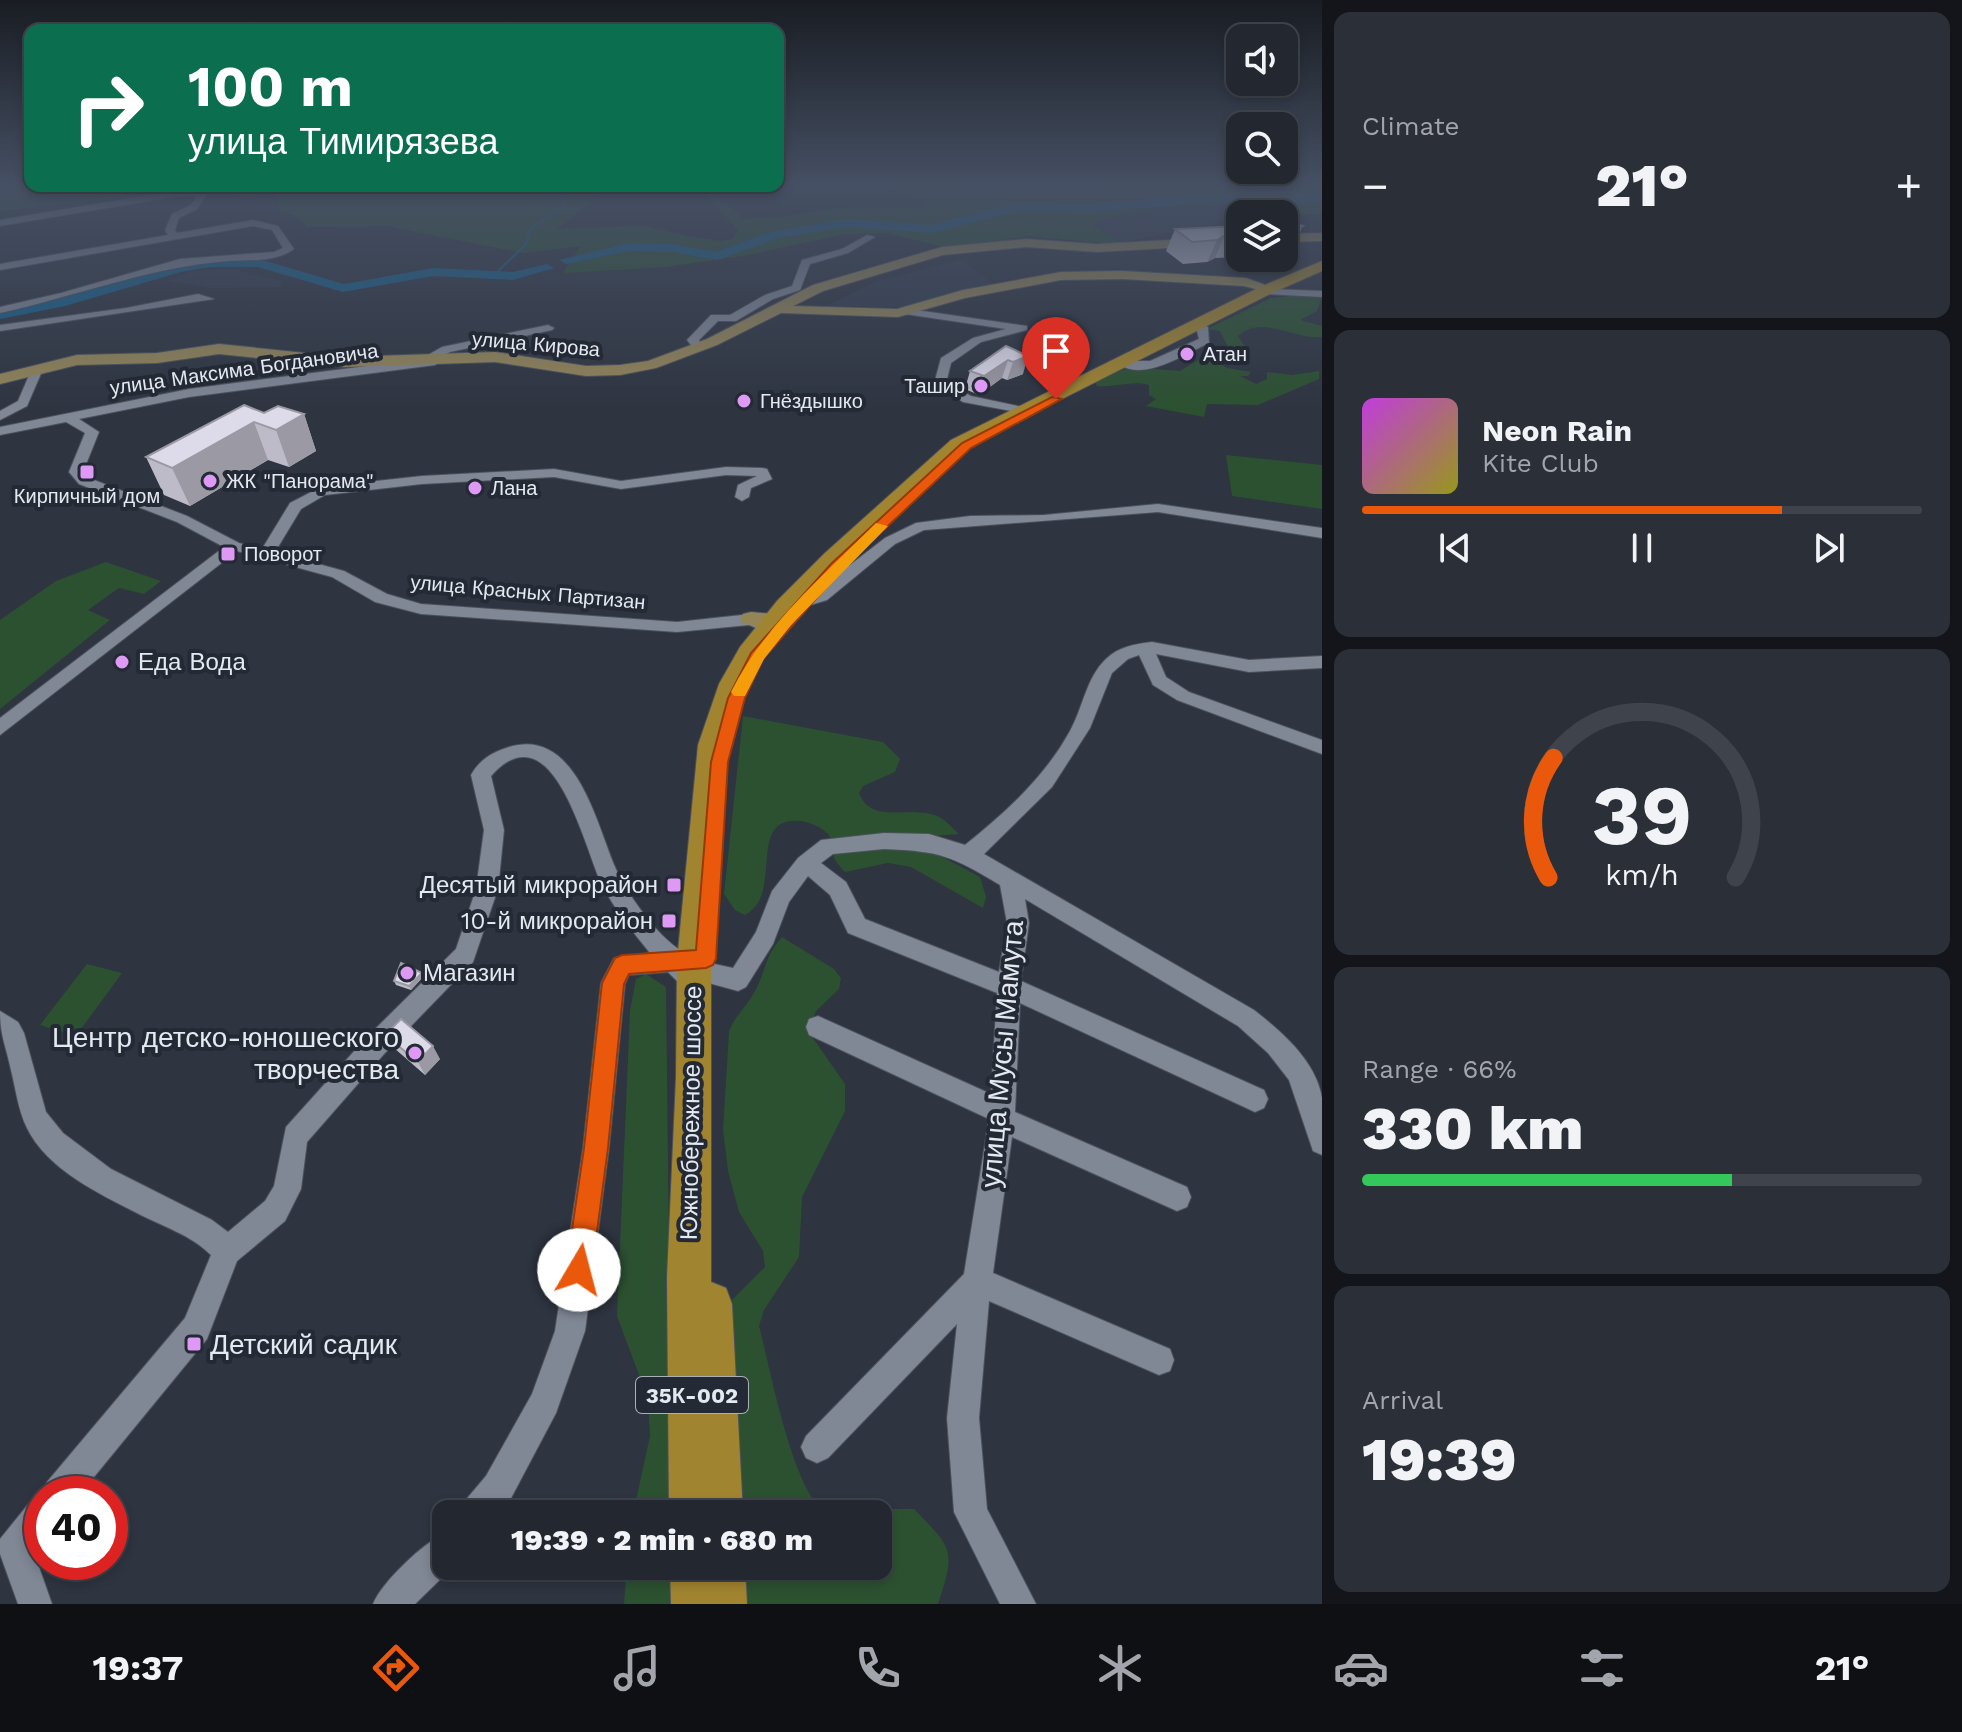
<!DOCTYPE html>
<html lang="en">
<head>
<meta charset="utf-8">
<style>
	:root { --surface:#222730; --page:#2a2f38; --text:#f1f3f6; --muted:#a2a5ab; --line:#3f444c; --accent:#ea580c }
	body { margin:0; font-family:"Work Sans",sans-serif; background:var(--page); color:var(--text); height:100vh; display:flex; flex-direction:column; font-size:30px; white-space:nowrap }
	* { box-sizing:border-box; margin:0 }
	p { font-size:26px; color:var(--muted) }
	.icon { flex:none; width:44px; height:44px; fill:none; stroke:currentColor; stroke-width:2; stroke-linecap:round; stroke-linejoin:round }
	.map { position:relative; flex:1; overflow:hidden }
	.details { display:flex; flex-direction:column; gap:12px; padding:12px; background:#13151a; width:640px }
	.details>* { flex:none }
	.banner { position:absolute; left:24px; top:24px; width:760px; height:168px; border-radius:16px; box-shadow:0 4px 12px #0003,0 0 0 2px var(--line); background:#0b6e4f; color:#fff; overflow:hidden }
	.tools { position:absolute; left:1226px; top:24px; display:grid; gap:16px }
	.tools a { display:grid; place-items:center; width:72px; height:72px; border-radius:16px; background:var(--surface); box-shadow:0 4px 12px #0003,0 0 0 2px var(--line); font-size:40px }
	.speed { position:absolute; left:24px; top:1476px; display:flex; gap:16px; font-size:40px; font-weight:700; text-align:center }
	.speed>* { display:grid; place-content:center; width:104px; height:104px; border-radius:50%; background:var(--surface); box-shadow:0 4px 12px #0003,0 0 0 2px var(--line); line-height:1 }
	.speed .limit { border:12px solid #d22; background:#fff; color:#111 }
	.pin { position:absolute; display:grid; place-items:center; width:68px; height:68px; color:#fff; margin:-82px -34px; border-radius:50% 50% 50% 0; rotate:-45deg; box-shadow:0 0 8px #0007 }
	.pin .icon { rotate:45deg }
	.me { position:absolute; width:88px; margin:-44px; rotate:8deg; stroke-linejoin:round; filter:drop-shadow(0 0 6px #0008) }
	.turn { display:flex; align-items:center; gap:28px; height:168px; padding:0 32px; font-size:36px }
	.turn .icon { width:104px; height:104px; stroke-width:2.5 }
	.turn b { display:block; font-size:56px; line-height:68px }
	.big { font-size:60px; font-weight:800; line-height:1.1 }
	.details .card { flex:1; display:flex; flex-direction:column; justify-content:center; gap:12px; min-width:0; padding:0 28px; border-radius:16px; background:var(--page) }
	.details .dial { align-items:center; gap:0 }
	.dial svg { height:208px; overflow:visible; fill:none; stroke:var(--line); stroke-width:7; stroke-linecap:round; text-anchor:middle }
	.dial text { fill:var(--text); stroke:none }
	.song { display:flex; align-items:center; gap:24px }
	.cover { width:96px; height:96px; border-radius:12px; background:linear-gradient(135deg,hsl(290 70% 55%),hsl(60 70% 35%)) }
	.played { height:8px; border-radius:4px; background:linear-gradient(90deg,var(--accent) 75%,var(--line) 75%) }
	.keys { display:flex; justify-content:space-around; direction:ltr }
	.heat { display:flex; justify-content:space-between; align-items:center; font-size:44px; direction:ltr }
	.charge { height:12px; border-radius:6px; background:linear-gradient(90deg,#34c759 66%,var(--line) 0) }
	.trip { position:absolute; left:432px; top:1500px; width:460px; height:80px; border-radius:16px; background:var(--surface); box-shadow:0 4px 12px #0003,0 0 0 2px var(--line); font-weight:800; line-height:80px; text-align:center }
	.tab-bar { display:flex; height:128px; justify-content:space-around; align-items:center; background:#0e1013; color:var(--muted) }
	.tab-bar .icon { width:56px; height:56px }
	.tab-bar .active { color:var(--accent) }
	.tab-bar b { font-size:36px; color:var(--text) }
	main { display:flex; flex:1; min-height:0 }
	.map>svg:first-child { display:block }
</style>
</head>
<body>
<main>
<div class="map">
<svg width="1322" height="1604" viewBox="0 0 1322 1604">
	<rect width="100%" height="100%" fill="#2e3440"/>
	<!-- built -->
	<g fill="#333b4d">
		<polygon points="1235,203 1255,214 1240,214 1240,217 1126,242 1064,224 1158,204"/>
		<polygon points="962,259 995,286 909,307 827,306 875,282"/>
		<polygon points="233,269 282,281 281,287 211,288 167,281 193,271"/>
	</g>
	<!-- green -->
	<g fill="#2c5131">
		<polygon points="13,186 226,186 115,202 114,198 0,211 0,196 15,193"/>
		<path d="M234,186h368l-13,17 -32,26 87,-3 43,10 34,5 13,-3 4,-8 -39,-44h6l38,33 43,-2 51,-9 89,-1 -6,-9 -33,-12h65l31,6 125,-6h214v28h-64l1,-3c-33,-15 -137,-4 -168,13l29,18 -5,2 -87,-8 -79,12 -62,-15 -43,1 -96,21 -82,12 -103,6 18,-27 -58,7 -135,-27 -81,1 -8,-10 -20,-6v-10l-6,-11 -28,-1 12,6 -3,3 -20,-2 5,-7z"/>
		<path d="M1291,296l31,1 -5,14 -17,9 22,6v11c-27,3 -59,-23 -84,-1l8,12 -5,4 -12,-3 -9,-18 -13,-2 64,-31z"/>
		<path d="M1205,356l7,1 15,11 24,4 -3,4h-8l16,8 11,-5v-7l25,3 27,-4v8l-61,26 -51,-1 -3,13 -58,-11 10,-7 -7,-4v-10c-17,-5 -34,3 -52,1l-2,-4 34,-15 51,4z"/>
		<polygon points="1226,455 1322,465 1322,509 1232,496"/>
		<polygon points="106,562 161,581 144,594 119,588 88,610 110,620 0,709 0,620 56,581"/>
		<path d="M743,716l140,26 17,17 -5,13 -32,14 -4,7c12,33 54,11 80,24 7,3 14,12 20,17l-52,4 73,39 6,20 -3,11 -72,-41 -23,-4 -43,9c-4,-4 -9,-10 -11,-15 -4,-7 -1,-16 -6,-23 -6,-7 -19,-12 -28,-13 -55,-5 -15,74 -55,94l-10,-5 -11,-16z"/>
		<path d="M782,937l52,32 7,9 -2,11 -23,22 -8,20 37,53v27l-43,86 -3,60 -35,53 -5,16c11,41 34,168 68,188h-94l-1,-214 33,-33 -2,-16 -24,-39 -11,-41 -5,-41 6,-99c6,-15 17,-24 25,-38 12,-21 10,-36 28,-56z"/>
		<polygon points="87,964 122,973 76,1036 40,1025"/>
		<polygon points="646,974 666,987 672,1514 633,1514 650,1436 648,1399 617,1316 630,1011 636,979"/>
		<path d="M880,1509h34c39,40 42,41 24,95h-200l-3,-38h143v-52h-5z"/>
		<polygon points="627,1566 672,1566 672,1604 624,1604"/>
	</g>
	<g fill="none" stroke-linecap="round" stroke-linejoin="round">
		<!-- stream -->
		<polyline stroke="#145f8a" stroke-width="2" points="493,276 526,244 530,229 564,206 565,201 548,186"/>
		<!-- river -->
		<g fill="#145f8a" fill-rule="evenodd">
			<polygon points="1322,193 1322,201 1276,205 1212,202 1091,212 1017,211 931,233 846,227 779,238 717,260 673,252 629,251 566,264 559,260 629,243 673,244 716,252 771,232 846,219 931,225 1017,203 1091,204 1212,194 1276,197"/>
			<path d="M209,259h50l85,25 89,-16 80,4 34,-8 7,4 -41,12 -80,-4 -90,16 -85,-25h-49l-28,5 -116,34 -65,13v-10c71,-13 138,-38 209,-50z"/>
		</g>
		<defs>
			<g id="minor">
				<path d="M179,190l28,4 -10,15 -18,9 -4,12 2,3 76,-13 25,6 16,23c-18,13 -44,11 -66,12 -77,6 -152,35 -228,52v-6l61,-14 119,-34 94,-7 9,-4 -11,-18 -19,-4 -253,44v-6l168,-29 -3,-5 7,-16 19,-9 6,-9h-18l-179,30v-6z"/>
				<polygon points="867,235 875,237 848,253 810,264 800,290 773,299 736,321 718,321 699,340 702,349 694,349 687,340 711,315 730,315 765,295 792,286 802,260 842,249"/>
				<polygon points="1270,289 1322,291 1322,297 1266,294 1265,292"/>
				<polygon points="198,294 214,299 0,331 0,325 126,308"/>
				<polygon points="909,309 1027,326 1027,330 981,342 951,363 946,383 971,396 1027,408 1027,414 963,402 934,384 941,358 973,338 1006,329 905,314 904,312"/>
				<path d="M1202,324l6,3 1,16c-24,11 -64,38 -89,22l6,-4h24l49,-22 -3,-12z"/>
				<polygon points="548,325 554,328 552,330 450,352 438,358 441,361 435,365 189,397 79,419 99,432 83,472 89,478 187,516 239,543 262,549 290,503 321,487 422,476 554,469 621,481 726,467 762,468 767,469 772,479 751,488 749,497 742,501 735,497 738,485 757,476 726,475 621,489 554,477 422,484 325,495 301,509 275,552 344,571 387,594 421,604 677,622 751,614 772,623 772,631 766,632 749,625 677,632 421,614 375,602 332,577 237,551 0,735 0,718 224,547 177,522 79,484 69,472 85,433 66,422 0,435 0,427 189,389 421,359 442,347"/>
				<polygon points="33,366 43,369 27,406 0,420 0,411 18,401"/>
				<polygon points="1158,504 1322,528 1322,538 1158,512 924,530 895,544 827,600 804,607 796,602 815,592 885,538 916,523 970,516 1044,515"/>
				<path d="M1152,642l97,18 73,-4v12l-73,4 -93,-18 10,23 23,15 133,48v14l-145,-54 -24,-15 -14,-30 -11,4 -16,14 -22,55 -38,59 -68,67 270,156c28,22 62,51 68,88 0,18 0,39 0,57l-9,-4 -24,-71 -21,-27 -30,-27 -213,-127 4,24 -8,58 243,109 4,9 -4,9 -9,4 -235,-109 -5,109 172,75 4,10 -4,10 -10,4 -165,-74 -19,136 177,76 4,11 -4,11 -11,4 -170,-74 -10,117 8,91 49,95h-36l-46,-92 -7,-94 10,-94 -129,134 -11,5 -11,-5 -5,-11 5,-11 158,-162 25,-155 -180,-84 -3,-8 3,-8 9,-3 173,78 6,-101 -149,-60 -18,-38 -22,-19 -19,26 -16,42 -27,43 -8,4 -33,-9 -4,7 -8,4 -8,-4 -17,-17 -39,3 -4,9 -16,164 -24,183 -29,82 -46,87 -12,14h-39l5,-12 22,-26 46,-82 23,-63 28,-183 18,-165 13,-25 36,-5c-17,-21 -34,-42 -47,-66 -18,-35 -49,-182 -112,-111l13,54 -6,59 -25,73 -89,92 -77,88 -6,47 -16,32 -48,40 -30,78 -127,155h-37l4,-12 138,-164 26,-63c-20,-20 -49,-29 -74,-42 -38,-19 -90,-44 -110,-85 -9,-18 -11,-38 -16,-58 -5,-24 -11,-34 -11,-59l18,11 6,11 22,79 17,21 48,36 101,51 16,12 37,-31 9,-15 12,-59 80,-89 90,-89 20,-60 8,-59 -13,-55c9,-16 22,-23 38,-28 67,-20 87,76 106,120 11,26 47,77 73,87l7,15 10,-7 28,6 23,-36 16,-41 26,-33 23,-18 63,-7 45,1 36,11c40,-32 80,-68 105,-114 13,-23 16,-53 36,-72 12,-12 29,-15 46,-17zM884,849c56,2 68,7 116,36l7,38 -8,49 -134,-53 -19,-37 -25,-19 12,-9z"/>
				<polygon points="42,1497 42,1539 33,1550 52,1604 18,1604 0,1554 0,1539 30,1502"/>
				<path d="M446,1533v33h8l-39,38h-42c9,-22 51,-62 73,-71z"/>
			</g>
			<g id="major">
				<polygon points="1322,233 1322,241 1284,242 1284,234"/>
				<polygon points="1240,236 1240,244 1097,252 1026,247 943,255 823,291 793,306 897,309 963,290 1061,272 1122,271 1246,278 1271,287 1271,293 1244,286 1122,279 1061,280 965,298 898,317 781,313 717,345 656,368 620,375 586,376 495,362 344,367 219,354 157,363 77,365 0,384 0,374 77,355 157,353 219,344 344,357 495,352 586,366 620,365 648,361 707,339 813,285 942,247 1026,239 1097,244"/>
				<polygon points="751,612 774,614 785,621 774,628 743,624 740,619 743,614"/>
			</g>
			<g id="highway">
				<polygon points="1322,261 1322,271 1272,293 965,448 841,563 760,657 745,684 726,745 711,961 711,1282 726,1288 732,1304 743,1514 669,1514 667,1277 676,1077 677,961 698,745 719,684 740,647 777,601 825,553 951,440 1260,287"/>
				<polygon points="670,1566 745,1566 747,1604 671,1604"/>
			</g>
		</defs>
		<!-- minor casing -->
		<use href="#minor" stroke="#4c515b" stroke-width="2"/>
		<!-- major casing -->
		<use href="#major" stroke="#4c515b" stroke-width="2"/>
		<!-- highway casing -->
		<use href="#highway" stroke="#4c515b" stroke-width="2"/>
		<!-- minor -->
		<use href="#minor" fill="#808795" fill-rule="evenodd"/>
		<!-- major -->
		<use href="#major" fill="#948558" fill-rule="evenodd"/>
		<!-- highway -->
		<use href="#highway" fill="#a18430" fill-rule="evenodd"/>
	</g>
	<!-- wall -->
	<g fill="#bebbc9">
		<polygon points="1240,226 1240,257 1215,258 1207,262 1183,264 1166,251 1175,229"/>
		<polygon points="1006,346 1023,374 1007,380 1002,378 979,395 965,389 970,371"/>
		<polygon points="264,413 304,414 316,451 289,467 268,460 190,506 164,495 146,457"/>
		<polygon points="423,977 411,990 396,985 394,981"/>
		<polygon points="385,1035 440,1059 425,1075 394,1048"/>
	</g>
	<!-- shaded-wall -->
	<g fill="#9b99a4">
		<polygon points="1303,226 1292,248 1284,252 1284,234"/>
		<polygon points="1224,236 1215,258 1207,262 1217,240"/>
		<polygon points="1028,356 1023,374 1007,380 1013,362"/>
		<polygon points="1008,360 1002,378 979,395 984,376"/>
		<polygon points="304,414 316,451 289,467 276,430"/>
		<polygon points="254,422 268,460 190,506 172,468"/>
		<polygon points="422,973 423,977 411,990 409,986"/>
		<polygon points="433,1046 440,1059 425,1075 418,1062"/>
	</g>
	<!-- building -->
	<g fill="#dddaea" stroke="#9b99a4" stroke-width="2">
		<polygon points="1284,220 1303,226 1284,234"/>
		<polygon points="1240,226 1240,235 1224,236 1217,240 1192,242 1175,229"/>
		<polygon points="1006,346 1028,356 1013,362 1008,360 984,376 970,371"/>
		<polygon points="244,405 264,413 278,406 304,414 276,430 254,422 172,468 146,457"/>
		<polygon points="401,963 422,973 409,986 394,981"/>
		<polygon points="401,1019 433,1046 418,1062 385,1035"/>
	</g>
	<!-- sky -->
	<linearGradient id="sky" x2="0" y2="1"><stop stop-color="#191d23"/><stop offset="0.45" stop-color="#465064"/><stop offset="1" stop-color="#465064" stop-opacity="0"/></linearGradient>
	<rect width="1322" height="411" fill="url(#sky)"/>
	<!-- route -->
	<polygon fill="#ea580c" stroke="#983908" stroke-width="2" points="1052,397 1062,399 971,448 841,570 763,659 745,698 728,762 716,959 713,965 706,968 629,974 624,984 608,1148 592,1270 588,1280 579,1283 569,1280 566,1270 584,1148 602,983 615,958 622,955 696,950 711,762 728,698 751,653 831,564 962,443"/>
	<!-- slow -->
	<path fill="#f59e0b" d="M876,523l12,3 -97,99 -27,34 -19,37h-11l-3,-4c34,-68 92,-116 145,-169z"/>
	<!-- markers -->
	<g fill="#dd99f3" stroke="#242a35" stroke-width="3">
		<circle cx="1187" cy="354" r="8"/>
		<circle cx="981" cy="386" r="8"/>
		<circle cx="744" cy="401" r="8"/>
		<rect x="79" y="464" width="16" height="16" rx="4"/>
		<circle cx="210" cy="481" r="8"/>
		<circle cx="475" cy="488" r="8"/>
		<rect x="220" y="546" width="16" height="16" rx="4"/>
		<circle cx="122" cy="662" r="8"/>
		<rect x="666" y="877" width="16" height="16" rx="4"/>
		<rect x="661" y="913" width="16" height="16" rx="4"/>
		<circle cx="407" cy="973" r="8"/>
		<circle cx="415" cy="1053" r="8"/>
		<rect x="186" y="1336" width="16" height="16" rx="4"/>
	</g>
	<g text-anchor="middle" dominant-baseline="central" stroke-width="8" stroke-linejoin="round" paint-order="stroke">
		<!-- far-street labels -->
		<g font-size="20" fill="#e4e8f0" stroke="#242a35">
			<text transform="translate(536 344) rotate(5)">улица Кирова</text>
			<text transform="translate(244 369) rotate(-8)">улица Максима Богдановича</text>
			<text transform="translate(528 592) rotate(5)">улица Красных Партизан</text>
		</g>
		<!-- far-poi labels -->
		<g font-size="20" fill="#e4e8f0" stroke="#242a35" text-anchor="start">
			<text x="1203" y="354">Атан</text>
			<text x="965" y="386" text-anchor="end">Ташир</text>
			<text x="760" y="401">Гнёздышко</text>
			<text x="226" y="481">ЖК "Панорама"</text>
			<text x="491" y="488">Лана</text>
			<text x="87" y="496" text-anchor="middle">Кирпичный дом</text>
			<text x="244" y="554">Поворот</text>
		</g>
		<!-- shield labels -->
		<rect fill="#242a35" stroke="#aaafb8" stroke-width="2" x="636" y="1377" width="112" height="36" rx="6"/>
		<g font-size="22" font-weight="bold" fill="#e4e8f0">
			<text x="692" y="1395">35К-002</text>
		</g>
		<!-- poi labels -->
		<g font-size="24" fill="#e4e8f0" stroke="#242a35" text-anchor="start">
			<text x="138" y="662">Еда Вода</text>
			<text x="658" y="885" text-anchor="end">Десятый микрорайон</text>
			<text x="653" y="921" text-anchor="end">10-й микрорайон</text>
			<text x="423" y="973">Магазин</text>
		</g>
		<!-- street labels -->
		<g font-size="24" fill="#e4e8f0" stroke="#242a35">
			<text transform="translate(691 1113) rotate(-89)">Южнобережное шоссе</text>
		</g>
		<!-- near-poi labels -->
		<g font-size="28" fill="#e4e8f0" stroke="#242a35" text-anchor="end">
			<text x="399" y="1037">Центр детско-юношеского<tspan x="399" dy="32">творчества</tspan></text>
			<text x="210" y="1344" text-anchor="start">Детский садик</text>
		</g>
		<!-- near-street labels -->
		<g font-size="28" fill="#e4e8f0" stroke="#242a35">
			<text transform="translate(1002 1054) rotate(-85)">улица Мусы Мамута</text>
		</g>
	</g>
</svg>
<div class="tools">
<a><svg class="icon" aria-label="sound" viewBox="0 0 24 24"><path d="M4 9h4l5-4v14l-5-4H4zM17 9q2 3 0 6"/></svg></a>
<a><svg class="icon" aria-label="search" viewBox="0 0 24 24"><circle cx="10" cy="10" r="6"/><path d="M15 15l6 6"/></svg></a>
<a><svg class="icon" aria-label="layers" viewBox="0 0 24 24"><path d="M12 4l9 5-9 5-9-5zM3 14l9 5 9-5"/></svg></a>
</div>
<div class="speed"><div class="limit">40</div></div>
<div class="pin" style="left:1056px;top:399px;background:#d93025"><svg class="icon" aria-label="arrive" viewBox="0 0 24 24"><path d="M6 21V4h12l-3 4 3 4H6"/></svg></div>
<svg class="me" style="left:579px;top:1270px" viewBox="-20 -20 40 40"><circle r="19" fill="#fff"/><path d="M0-13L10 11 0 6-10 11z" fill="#ea580c"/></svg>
<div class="trip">19:39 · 2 min · 680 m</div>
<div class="banner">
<div class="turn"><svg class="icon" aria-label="right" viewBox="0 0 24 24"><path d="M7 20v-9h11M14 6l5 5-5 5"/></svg><div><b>100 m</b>улица Тимирязева</div></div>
</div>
</div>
<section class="details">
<div class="card"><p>Climate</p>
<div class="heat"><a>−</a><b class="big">21°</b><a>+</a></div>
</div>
<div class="card">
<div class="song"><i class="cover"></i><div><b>Neon Rain</b><p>Kite Club</p></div></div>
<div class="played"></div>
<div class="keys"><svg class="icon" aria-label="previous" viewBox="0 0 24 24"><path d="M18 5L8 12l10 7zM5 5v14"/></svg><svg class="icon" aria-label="pause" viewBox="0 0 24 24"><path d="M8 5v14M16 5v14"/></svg><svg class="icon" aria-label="next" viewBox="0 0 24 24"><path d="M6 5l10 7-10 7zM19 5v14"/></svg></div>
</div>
<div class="card dial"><svg viewBox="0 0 100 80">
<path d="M14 69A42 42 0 1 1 86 69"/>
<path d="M14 69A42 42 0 0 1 16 23" stroke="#ea580c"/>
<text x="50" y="56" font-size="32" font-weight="700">39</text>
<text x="50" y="72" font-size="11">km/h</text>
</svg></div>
<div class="card"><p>Range · 66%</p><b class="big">330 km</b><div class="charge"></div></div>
<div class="card"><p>Arrival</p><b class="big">19:39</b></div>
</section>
</main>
<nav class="tab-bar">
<b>19:37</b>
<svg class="icon active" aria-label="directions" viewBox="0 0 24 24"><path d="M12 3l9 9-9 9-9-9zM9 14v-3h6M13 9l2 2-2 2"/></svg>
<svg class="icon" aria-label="music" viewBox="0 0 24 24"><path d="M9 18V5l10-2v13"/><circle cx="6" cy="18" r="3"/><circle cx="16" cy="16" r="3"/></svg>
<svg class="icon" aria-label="phone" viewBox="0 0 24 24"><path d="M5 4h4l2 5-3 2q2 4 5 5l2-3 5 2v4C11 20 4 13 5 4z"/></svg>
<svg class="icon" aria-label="climate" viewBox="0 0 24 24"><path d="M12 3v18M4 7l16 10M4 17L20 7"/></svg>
<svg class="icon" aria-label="car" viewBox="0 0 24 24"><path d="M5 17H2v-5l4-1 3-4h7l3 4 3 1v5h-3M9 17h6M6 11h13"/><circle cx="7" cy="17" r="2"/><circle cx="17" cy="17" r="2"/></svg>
<svg class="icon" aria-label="filters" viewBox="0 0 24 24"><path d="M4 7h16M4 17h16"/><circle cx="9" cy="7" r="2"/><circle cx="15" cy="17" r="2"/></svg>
<b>21°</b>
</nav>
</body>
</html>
